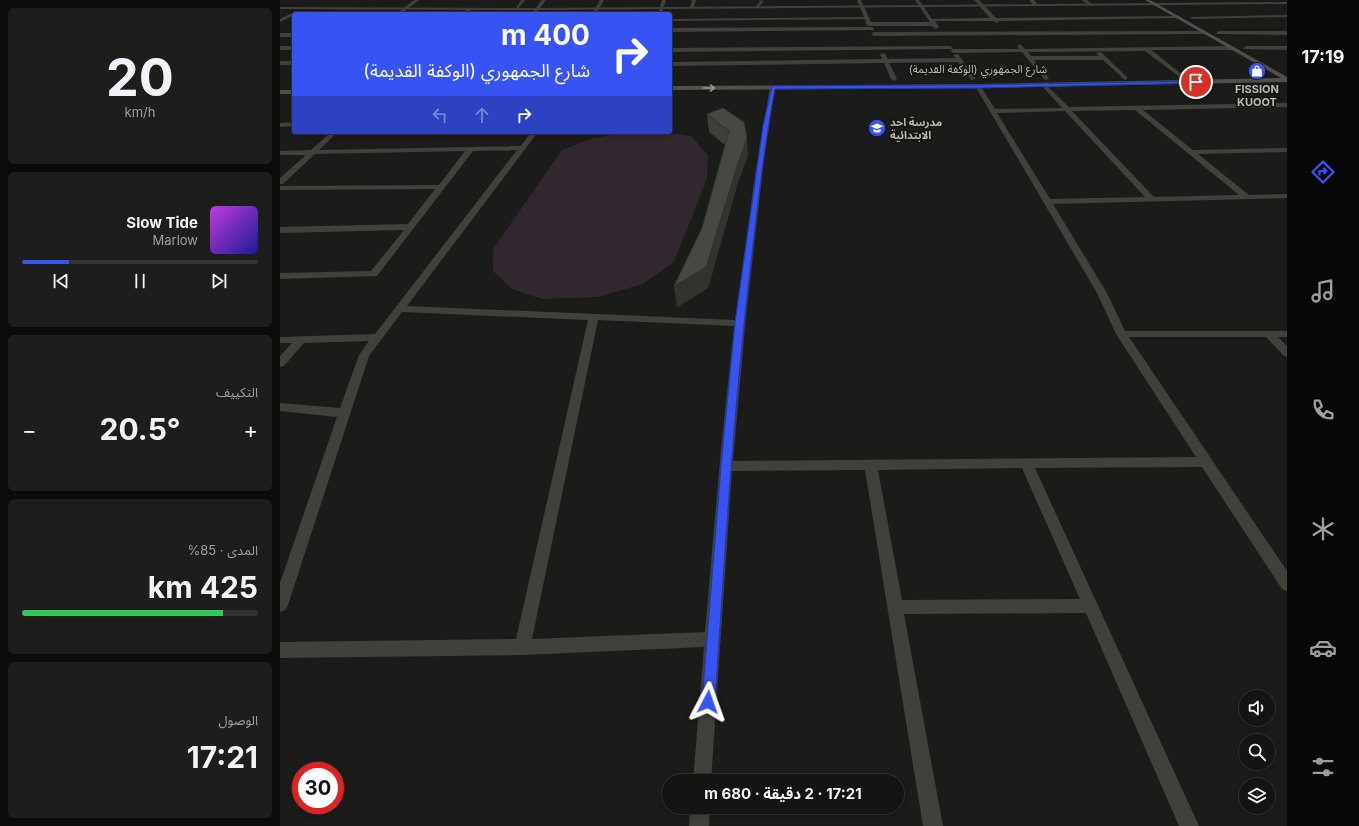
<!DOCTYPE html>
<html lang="ar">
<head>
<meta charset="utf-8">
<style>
	:root { --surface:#141413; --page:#1d1d1c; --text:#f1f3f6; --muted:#9d9ea0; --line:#333; --accent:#3853f4 }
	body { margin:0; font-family:Inter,"Noto Sans Arabic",sans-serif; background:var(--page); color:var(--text); direction:rtl; height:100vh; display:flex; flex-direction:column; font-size:15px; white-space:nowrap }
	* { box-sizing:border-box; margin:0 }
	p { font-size:13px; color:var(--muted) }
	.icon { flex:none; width:22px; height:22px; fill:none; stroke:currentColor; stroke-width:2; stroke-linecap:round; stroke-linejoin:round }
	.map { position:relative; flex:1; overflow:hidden; direction:ltr }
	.drawer { display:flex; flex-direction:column; gap:8px; padding:8px; background:#0b0b0a; width:280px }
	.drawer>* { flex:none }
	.hud { position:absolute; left:12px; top:12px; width:380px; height:122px; border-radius:4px; box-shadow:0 2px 6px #0003,0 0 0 1px var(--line); direction:rtl; background:#3853f4; color:#fff; overflow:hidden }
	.tools { position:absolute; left:959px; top:690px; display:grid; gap:8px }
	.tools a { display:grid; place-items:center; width:36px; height:36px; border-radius:50%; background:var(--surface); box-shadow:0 2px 6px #0003,0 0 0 1px var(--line); font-size:20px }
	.speed { position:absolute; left:12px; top:762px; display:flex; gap:8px; font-size:20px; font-weight:700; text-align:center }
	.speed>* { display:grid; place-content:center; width:52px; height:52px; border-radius:50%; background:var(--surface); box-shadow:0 2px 6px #0003,0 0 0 1px var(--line); line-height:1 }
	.speed .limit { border:6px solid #d22; background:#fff; color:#111 }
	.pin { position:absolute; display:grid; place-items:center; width:34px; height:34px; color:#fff; margin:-17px; border:2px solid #fff; border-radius:50%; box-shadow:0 1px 4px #0007 }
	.me { position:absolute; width:44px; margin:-22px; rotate:4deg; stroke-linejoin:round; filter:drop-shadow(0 0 3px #0008) }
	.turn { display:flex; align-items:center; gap:14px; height:84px; padding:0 16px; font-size:18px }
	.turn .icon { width:52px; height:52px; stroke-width:2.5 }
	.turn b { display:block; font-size:28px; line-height:34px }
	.lanes { display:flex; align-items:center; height:38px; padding:0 16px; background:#0003; justify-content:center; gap:20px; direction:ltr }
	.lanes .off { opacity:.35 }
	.big { font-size:30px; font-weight:700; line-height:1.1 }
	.drawer .widget { flex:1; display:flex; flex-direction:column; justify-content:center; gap:6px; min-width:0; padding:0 14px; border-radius:6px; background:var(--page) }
	.drawer .dial { align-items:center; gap:0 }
	.dial b { font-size:52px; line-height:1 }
	.song { display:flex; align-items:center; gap:12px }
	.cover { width:48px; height:48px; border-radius:6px; background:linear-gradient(135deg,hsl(290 70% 55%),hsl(240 70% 35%)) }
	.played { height:4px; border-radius:2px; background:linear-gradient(90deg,var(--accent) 20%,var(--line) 20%) }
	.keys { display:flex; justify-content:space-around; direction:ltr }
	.heat { display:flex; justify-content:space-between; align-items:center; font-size:22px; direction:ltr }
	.charge { height:6px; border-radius:3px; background:linear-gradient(90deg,#34c759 85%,var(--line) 0) }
	.trip { position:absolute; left:382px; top:774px; width:242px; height:40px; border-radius:20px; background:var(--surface); box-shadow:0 2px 6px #0003,0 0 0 1px var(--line); font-weight:700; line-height:40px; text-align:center; direction:rtl }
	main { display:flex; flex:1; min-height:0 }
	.tab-bar { display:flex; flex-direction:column; width:72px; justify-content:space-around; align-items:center; background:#080808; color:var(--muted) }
	.tab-bar .icon { width:28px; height:28px }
	.tab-bar .on { color:var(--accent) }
	.tab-bar b { font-size:18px; color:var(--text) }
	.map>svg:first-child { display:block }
</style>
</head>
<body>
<main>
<nav class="tab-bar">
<b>17:19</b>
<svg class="icon on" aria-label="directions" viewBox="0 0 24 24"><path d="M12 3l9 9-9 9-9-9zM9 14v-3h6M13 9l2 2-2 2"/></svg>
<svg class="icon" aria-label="music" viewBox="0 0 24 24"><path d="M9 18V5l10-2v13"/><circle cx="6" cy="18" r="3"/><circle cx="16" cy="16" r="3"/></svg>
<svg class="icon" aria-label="phone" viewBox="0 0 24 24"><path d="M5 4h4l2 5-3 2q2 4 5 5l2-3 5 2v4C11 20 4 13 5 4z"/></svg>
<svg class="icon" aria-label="climate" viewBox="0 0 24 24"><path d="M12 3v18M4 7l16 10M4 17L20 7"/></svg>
<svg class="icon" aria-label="car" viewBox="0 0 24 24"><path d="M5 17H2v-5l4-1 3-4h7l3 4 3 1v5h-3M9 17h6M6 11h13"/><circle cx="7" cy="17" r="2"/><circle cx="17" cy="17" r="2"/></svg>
<svg class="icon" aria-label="filters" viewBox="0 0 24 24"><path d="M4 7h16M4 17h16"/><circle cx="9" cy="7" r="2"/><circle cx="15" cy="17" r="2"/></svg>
</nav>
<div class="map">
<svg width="1007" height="826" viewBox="0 0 1007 826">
	<rect width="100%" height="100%" fill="#1b1b19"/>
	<!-- green -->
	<polygon fill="#31272e" points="344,132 384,132 411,136 428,155 427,179 394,262 363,284 318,297 262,299 232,289 213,271 213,249 282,150 311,139"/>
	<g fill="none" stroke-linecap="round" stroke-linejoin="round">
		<!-- service -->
		<g fill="#40413a" fill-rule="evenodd">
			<polygon points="241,0 245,0 237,10 235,10"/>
			<polygon points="412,0 416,0 414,7 412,8 410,7"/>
			<polygon points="478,0 484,1 478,8 476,7 480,1"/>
		</g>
		<!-- minor -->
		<g fill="#40413a" fill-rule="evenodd">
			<polygon points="134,0 139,0 121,14 116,14"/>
			<polygon points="262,0 266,0 256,14 251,14"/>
			<polygon points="320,0 324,0 316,14 312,14"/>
			<polygon points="382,0 386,0 382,14 378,14"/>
			<polygon points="577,0 581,0 591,22 650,22 635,0 639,0 652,19 710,18 694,0 699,0 716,18 896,16 898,17 896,18 718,21 719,22 717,23 713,21 655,21 659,27 656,29 652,26 589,26 586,24 585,19 390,21 390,19 584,17"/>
			<polygon points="749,0 754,0 758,5 754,6"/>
			<polygon points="802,0 807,0 812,4 808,5"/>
			<polygon points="1007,2 1007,4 885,5 883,4 885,3"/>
			<polygon points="188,8 192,9 187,14 182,14"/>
			<polygon points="12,13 16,14 0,22 0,19"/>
			<polygon points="1007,15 1007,17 912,19 910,18 912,17"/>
			<polygon points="592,27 594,28 594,30 390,32 390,28"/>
			<polygon points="925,31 926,32 923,34 594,36 591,34 594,32"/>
			<polygon points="939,31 1007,31 1007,35 937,34 937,32"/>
			<rect x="0" y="33" width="14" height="4"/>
			<polygon points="740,44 745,49 951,46 954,48 951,50 871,50 903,75 903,77 901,78 865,51 748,52 751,56 819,56 816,53 821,52 847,77 847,79 845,80 823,60 754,60 769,78 766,80 764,79 742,52 673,53 670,51 673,49 739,49 737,46"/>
			<rect x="0" y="46" width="14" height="4"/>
			<polygon points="670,46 673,48 672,49 390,52 390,48"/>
			<polygon points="966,46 1007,46 1007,50 964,49 963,48"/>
			<polygon points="603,53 605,54 608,59 676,58 673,55 678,54 696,79 691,80 678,62 609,63 617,79 614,81 611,79 604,63 390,66 390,62 602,59 600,55"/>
			<rect x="0" y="61" width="14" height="4"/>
			<path d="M764,83l25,24 218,-4v4l-144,3 50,40 94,-2v4l-89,2 51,41 38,-1v4l-234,6 54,89 18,38h162v6h-9l9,9v11l-4,-2 -17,-18h-137l158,234v20l-5,-2 -80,-122 -167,1 164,358h-20l-93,-213 -182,1 39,212h-20l-58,-356 -133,1 -21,310h-18l11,-134 -182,8 -242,3v-16l236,-3 72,-319 -186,-8 -33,44 -81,249 -3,5 -5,2v-29l57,-166 -57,-6v-8l60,5 19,-53 10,-14 -65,2 -20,23 -4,1v-11l12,-13h-12v-6l95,-3 142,-184 -44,1 -96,125 -97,3v-6l91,-2 33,-41 -124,3v-6l128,-3 27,-35 -155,1v-4l159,-1 26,-34 -150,3 -32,30h-3v-6l26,-23h-26v-4l31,-1 20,-18h7l-19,18 202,-4 10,-14h7l-131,174 328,14 21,-152 14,-81 5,-1 -12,82 -17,148 -13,145 463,-4 -80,-123 -19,-41 -122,-207 5,-1 15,24 67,-1 -20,-22 -1,-1zM855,110l104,85 -85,2 -82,-86zM785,111l80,86 -95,2 -53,-86zM318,320l136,6 -13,123 -16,183 -173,7zM742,468l58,131 -178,1 -24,-130z"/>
			<polygon points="14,122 14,126 0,127 0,123"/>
			<polygon points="410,807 430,807 429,826 409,826"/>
		</g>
		<!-- tertiary -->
		<polygon fill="#40413a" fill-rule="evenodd" points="885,3 887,5 256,10 0,9 0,7 256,8"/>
		<!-- secondary -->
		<g fill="#515048" fill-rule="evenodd">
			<polygon points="865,0 870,0 1007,77 1007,82 698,88 390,90 390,86 698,84 1001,78"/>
			<rect x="0" y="90" width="14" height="4"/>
		</g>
	</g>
	<!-- wall -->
	<polygon fill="#3e3e3a" points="443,108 468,156 458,182 428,288 397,307 422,228 445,145 429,132 427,114"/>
	<!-- shaded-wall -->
	<polygon fill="#32322f" points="467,138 468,156 458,182 428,288 397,307 394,286"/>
	<!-- building -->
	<polygon fill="#484843" stroke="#32322f" points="443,108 464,122 467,138 458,163 426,267 394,286 422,228 449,131 427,114"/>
	<!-- one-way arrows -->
	<defs><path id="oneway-shaft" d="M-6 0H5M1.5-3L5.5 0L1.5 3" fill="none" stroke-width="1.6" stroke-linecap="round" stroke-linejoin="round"/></defs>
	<use stroke="#969488" href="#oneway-shaft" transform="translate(429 88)"/>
	<!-- route -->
	<path fill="#3853f4" stroke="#24369f" d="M916,81l2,2 -220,5 -203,1c-10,51 -16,104 -22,156 -19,152 -28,305 -38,457l-2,5 -5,2 -4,-2 -2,-5 19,-236 14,-143 28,-197 9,-40 206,-1z"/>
	<!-- icons -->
	<defs>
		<symbol id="shop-disc" viewBox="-11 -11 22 22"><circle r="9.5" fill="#3853f4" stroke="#161714"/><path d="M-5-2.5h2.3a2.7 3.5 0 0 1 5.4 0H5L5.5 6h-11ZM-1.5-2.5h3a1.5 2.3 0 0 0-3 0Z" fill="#fff"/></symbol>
		<symbol id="school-disc" viewBox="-11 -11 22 22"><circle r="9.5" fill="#3853f4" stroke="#161714"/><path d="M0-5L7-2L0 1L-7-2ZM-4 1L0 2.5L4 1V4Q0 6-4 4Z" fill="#fff"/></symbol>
	</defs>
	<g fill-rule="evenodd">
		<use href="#shop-disc" x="967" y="61" width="20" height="20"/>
		<use href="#school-disc" x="587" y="118" width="20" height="20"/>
	</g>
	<g text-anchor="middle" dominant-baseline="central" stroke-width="4" stroke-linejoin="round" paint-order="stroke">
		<!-- far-street labels -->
		<g font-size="11" fill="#bbb9ab" stroke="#161714">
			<text x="698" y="69">شارع الجمهوري (الوكفة القديمة)</text>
		</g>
		<!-- far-poi labels -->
		<g font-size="11" font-weight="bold" fill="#bbb9ab" stroke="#161714">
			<text x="977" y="89">FISSION<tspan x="977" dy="13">KUOOT</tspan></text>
			<text x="610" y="122" text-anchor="start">مدرسة احد<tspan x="610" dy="13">الابتدائية</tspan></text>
		</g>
	</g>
</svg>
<div class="tools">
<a><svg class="icon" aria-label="sound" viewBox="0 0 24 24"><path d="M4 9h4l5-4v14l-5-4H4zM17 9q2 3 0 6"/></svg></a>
<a><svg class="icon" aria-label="search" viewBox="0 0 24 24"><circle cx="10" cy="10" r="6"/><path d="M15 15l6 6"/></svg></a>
<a><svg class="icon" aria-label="layers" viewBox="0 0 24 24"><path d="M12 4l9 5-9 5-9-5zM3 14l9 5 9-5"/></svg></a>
</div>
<div class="speed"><div class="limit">30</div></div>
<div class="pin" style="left:916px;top:82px;background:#d93025"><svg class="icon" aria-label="arrive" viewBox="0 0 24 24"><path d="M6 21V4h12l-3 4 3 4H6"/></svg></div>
<svg class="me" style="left:428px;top:702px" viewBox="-20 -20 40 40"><path d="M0-17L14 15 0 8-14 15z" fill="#3853f4" stroke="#fff" stroke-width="4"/></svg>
<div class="trip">17:21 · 2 دقيقة · 680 m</div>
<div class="hud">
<div class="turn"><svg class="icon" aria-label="right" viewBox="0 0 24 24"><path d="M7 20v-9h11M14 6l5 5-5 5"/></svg><div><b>400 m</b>شارع الجمهوري (الوكفة القديمة)</div></div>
<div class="lanes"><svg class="icon off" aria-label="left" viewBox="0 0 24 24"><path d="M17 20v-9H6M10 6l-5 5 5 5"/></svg><svg class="icon off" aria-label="ahead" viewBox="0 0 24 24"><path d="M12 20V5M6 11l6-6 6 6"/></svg><svg class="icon" aria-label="right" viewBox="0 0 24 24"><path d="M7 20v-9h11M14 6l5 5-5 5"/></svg></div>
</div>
</div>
<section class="drawer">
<div class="widget dial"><b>20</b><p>km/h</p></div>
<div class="widget">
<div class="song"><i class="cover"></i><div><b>Slow Tide</b><p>Marlow</p></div></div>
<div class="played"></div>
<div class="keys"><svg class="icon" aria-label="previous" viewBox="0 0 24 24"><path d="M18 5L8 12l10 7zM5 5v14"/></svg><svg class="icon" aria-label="pause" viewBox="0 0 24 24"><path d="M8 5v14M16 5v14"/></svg><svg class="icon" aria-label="next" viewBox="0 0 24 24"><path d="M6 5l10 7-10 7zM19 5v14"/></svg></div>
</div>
<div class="widget"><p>التكييف</p>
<div class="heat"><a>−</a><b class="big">20.5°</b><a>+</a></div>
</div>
<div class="widget"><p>المدى · 85%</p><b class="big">425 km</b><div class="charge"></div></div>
<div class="widget"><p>الوصول</p><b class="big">17:21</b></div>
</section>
</main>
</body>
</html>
